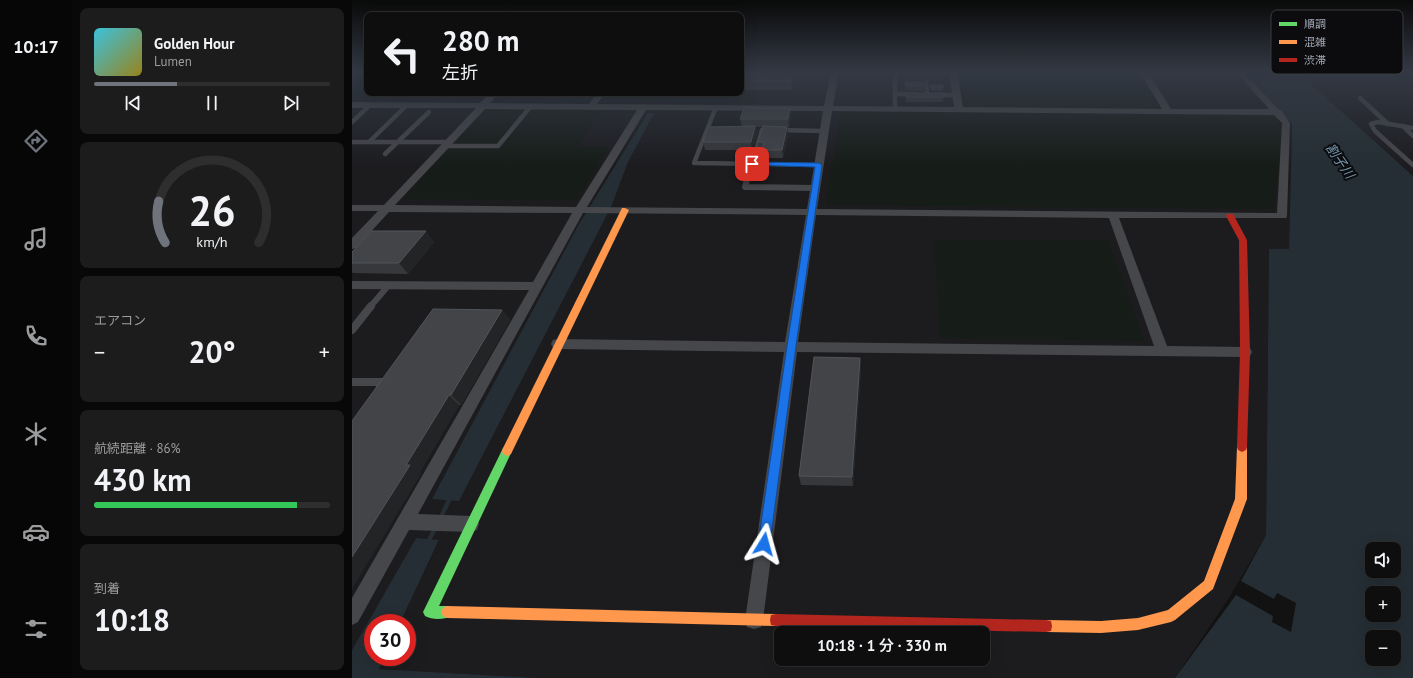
<!DOCTYPE html>
<html lang="ja">
<head>
<meta charset="utf-8">
<style>
	:root { --surface:#0e0e0e; --page:#1c1c1c; --text:#f1f3f6; --muted:#9b9c9e; --line:#2e2e2e; --accent:#6f747c }
	body { margin:0; font-family:"PT Sans","Noto Sans JP",sans-serif; background:var(--page); color:var(--text); height:100vh; display:flex; flex-direction:column; font-size:15px; white-space:nowrap }
	* { box-sizing:border-box; margin:0 }
	p { font-size:13px; color:var(--muted) }
	.icon { flex:none; width:22px; height:22px; fill:none; stroke:currentColor; stroke-width:2; stroke-linecap:round; stroke-linejoin:round }
	.map { position:relative; flex:1; overflow:hidden }
	.panel { display:flex; flex-direction:column; gap:8px; padding:8px; background:#080808; width:280px }
	.panel>* { flex:none }
	.hud { position:absolute; left:12px; top:12px; width:380px; height:84px; border-radius:8px; box-shadow:0 4px 16px #0002,0 0 0 1px var(--line); background:#0e0e0e; color:var(--text); overflow:hidden }
	.fabs { position:absolute; left:1013px; top:542px; display:grid; gap:8px }
	.fabs a { display:grid; place-items:center; width:36px; height:36px; border-radius:8px; background:var(--surface); box-shadow:0 4px 16px #0002,0 0 0 1px var(--line); font-size:20px }
	.speed { position:absolute; left:12px; top:614px; display:flex; gap:8px; font-size:20px; font-weight:700; text-align:center }
	.speed>* { display:grid; place-content:center; width:52px; height:52px; border-radius:50%; background:var(--surface); box-shadow:0 4px 16px #0002,0 0 0 1px var(--line); line-height:1 }
	.speed .limit { border:6px solid #d22; background:#fff; color:#111 }
	.pin { position:absolute; display:grid; place-items:center; width:34px; height:34px; color:#fff; margin:-17px; border-radius:8px; box-shadow:0 2px 6px #0006 }
	.me { position:absolute; width:44px; margin:-22px; rotate:8deg; stroke-linejoin:round; filter:drop-shadow(0 0 3px #0008) }
	.turn { display:flex; align-items:center; gap:14px; height:84px; padding:0 12px; font-size:18px }
	.turn .icon { width:52px; height:52px; stroke-width:2.5 }
	.turn b { display:block; font-size:28px; line-height:34px }
	.big { font-size:30px; font-weight:600; line-height:1.1 }
	.panel .tile { flex:1; display:flex; flex-direction:column; justify-content:center; gap:6px; min-width:0; padding:0 14px; border-radius:8px; background:var(--page) }
	.panel .dial { align-items:center; gap:0 }
	.dial svg { height:104px; overflow:visible; fill:none; stroke:var(--line); stroke-width:7; stroke-linecap:round; text-anchor:middle }
	.dial text { fill:var(--text); stroke:none }
	.song { display:flex; align-items:center; gap:12px }
	.cover { width:48px; height:48px; border-radius:6px; background:linear-gradient(135deg,hsl(190 70% 55%),hsl(50 70% 35%)) }
	.played { height:4px; border-radius:2px; background:linear-gradient(90deg,var(--accent) 35%,var(--line) 35%) }
	.keys { display:flex; justify-content:space-around; direction:ltr }
	.heat { display:flex; justify-content:space-between; align-items:center; font-size:22px; direction:ltr }
	.charge { height:6px; border-radius:3px; background:linear-gradient(90deg,#34c759 86%,var(--line) 0) }
	.trip { position:absolute; left:422px; top:626px; width:216px; height:40px; border-radius:8px; background:var(--surface); box-shadow:0 4px 16px #0002,0 0 0 1px var(--line); font-weight:600; line-height:40px; text-align:center }
	main { display:flex; flex:1; min-height:0 }
	.menu { display:flex; flex-direction:column; width:72px; justify-content:space-around; align-items:center; background:#060606; color:var(--muted) }
	.menu .icon { width:28px; height:28px }
	.menu .selected { color:var(--accent) }
	.menu b { font-size:18px; color:var(--text) }
	.map>svg:first-child { display:block }
</style>
</head>
<body>
<main>
<nav class="menu">
<b>10:17</b>
<svg class="icon selected" aria-label="directions" viewBox="0 0 24 24"><path d="M12 3l9 9-9 9-9-9zM9 14v-3h6M13 9l2 2-2 2"/></svg>
<svg class="icon" aria-label="music" viewBox="0 0 24 24"><path d="M9 18V5l10-2v13"/><circle cx="6" cy="18" r="3"/><circle cx="16" cy="16" r="3"/></svg>
<svg class="icon" aria-label="phone" viewBox="0 0 24 24"><path d="M5 4h4l2 5-3 2q2 4 5 5l2-3 5 2v4C11 20 4 13 5 4z"/></svg>
<svg class="icon" aria-label="climate" viewBox="0 0 24 24"><path d="M12 3v18M4 7l16 10M4 17L20 7"/></svg>
<svg class="icon" aria-label="car" viewBox="0 0 24 24"><path d="M5 17H2v-5l4-1 3-4h7l3 4 3 1v5h-3M9 17h6M6 11h13"/><circle cx="7" cy="17" r="2"/><circle cx="17" cy="17" r="2"/></svg>
<svg class="icon" aria-label="filters" viewBox="0 0 24 24"><path d="M4 7h16M4 17h16"/><circle cx="9" cy="7" r="2"/><circle cx="15" cy="17" r="2"/></svg>
</nav>
<section class="panel">
<div class="tile">
<div class="song"><i class="cover"></i><div><b>Golden Hour</b><p>Lumen</p></div></div>
<div class="played"></div>
<div class="keys"><svg class="icon" aria-label="previous" viewBox="0 0 24 24"><path d="M18 5L8 12l10 7zM5 5v14"/></svg><svg class="icon" aria-label="pause" viewBox="0 0 24 24"><path d="M8 5v14M16 5v14"/></svg><svg class="icon" aria-label="next" viewBox="0 0 24 24"><path d="M6 5l10 7-10 7zM19 5v14"/></svg></div>
</div>
<div class="tile dial"><svg viewBox="0 0 100 80">
<path d="M14 69A42 42 0 1 1 86 69"/>
<path d="M14 69A42 42 0 0 1 9 37" stroke="#6f747c"/>
<text x="50" y="56" font-size="32" font-weight="700">26</text>
<text x="50" y="72" font-size="11">km/h</text>
</svg></div>
<div class="tile"><p>エアコン</p>
<div class="heat"><a>−</a><b class="big">20°</b><a>+</a></div>
</div>
<div class="tile"><p>航続距離 · 86%</p><b class="big">430 km</b><div class="charge"></div></div>
<div class="tile"><p>到着</p><b class="big">10:18</b></div>
</section>
<div class="map">
<svg width="1061" height="678" viewBox="0 0 1061 678">
	<rect width="100%" height="100%" fill="#121212"/>
	<!-- built -->
	<g fill="#1c1c1f" fill-rule="evenodd">
		<path d="M0,72h15v21h374v-21h503l48,52 -3,125 -20,1 -3,285 -37,63 -54,80h-637l-160,-9 6,-12h23v-34h-7l39,-82 -23,-3 -64,112zM429,633h202v26h-202z"/>
		<polygon points="946,72 1061,72 1061,176"/>
	</g>
	<!-- green -->
	<g fill="#161c17">
		<polygon points="14,72 15,93 133,93 129,98 0,97 0,83"/>
		<polygon points="606,72 787,72 809,108 612,107"/>
		<polygon points="252,93 316,93 313,100 247,99"/>
		<polygon points="134,109 249,110 226,146 258,146 225,200 51,199"/>
		<polygon points="489,112 923,114 930,123 922,209 474,205"/>
		<polygon points="582,240 756,240 792,341 588,338"/>
	</g>
	<!-- water -->
	<g fill="#252e34" fill-rule="evenodd">
		<path d="M892,72h54l115,104v502h-238l61,-83 37,21 -1,6 19,10 5,-29 -19,-10 -3,6 -33,-18 25,-46 3,-286h20l3,-125zM1020,549h22v22h-22zM1020,593h22v22h-22zM1020,637h22v22h-22z"/>
		<polygon points="296,113 302,113 276,162 259,207 107,501 80,499 227,224"/>
		<polygon points="64,538 87,540 48,623 21,623 21,657 32,657 27,669 186,678 0,678 0,650"/>
	</g>
	<g fill="none" stroke-linecap="round" stroke-linejoin="round">
		<!-- stream -->
		<g stroke="#252e34" stroke-width="4.5">
			<polyline points="88,519 99,496"/>
			<polyline points="78,538 84,527"/>
		</g>
		<!-- lane-far2 -->
		<g stroke="#46474b" stroke-width="4.5">
			<polyline points="543,72 543,109"/>
			<polyline points="574,81 575,94"/>
			<polyline points="543,94 562,94"/>
			<polyline points="583,95 605,95"/>
			<polyline points="1008,98 1036,124"/>
			<polyline points="364,107 342,163 467,165"/>
			<polyline points="0,122 18,105"/>
			<polyline points="1051,126 1061,136"/>
			<polyline points="1061,128 1026,122 1019,124 1023,131 1061,165"/>
			<polyline points="427,130 472,131"/>
			<polyline points="0,142 96,142"/>
			<polyline points="17,142 55,105"/>
			<polyline points="93,146 146,146 179,106"/>
			<polyline points="33,154 77,112"/>
			<polyline points="396,177 410,130"/>
		</g>
		<!-- lane-far1 -->
		<g stroke="#46474b" stroke-width="6">
			<polyline points="396,176 393,187 463,188"/>
			<polyline points="18,307 36,286"/>
		</g>
		<!-- lane -->
		<g stroke="#46474b" stroke-width="8">
			<polyline points="0,330 19,306"/>
			<polyline points="0,382 32,382 28,386"/>
		</g>
		<!-- street -->
		<g fill="#46474b" fill-rule="evenodd">
			<polygon points="0,72 6,72 0,76"/>
			<path d="M479,72h8l-6,34 121,1 -5,-35h8l6,35 199,2 -22,-37h8l23,37h98l-33,-37h8l35,38h2l9,13 -3,93 -1,2h-167l48,128 78,1 5,1 2,4 -2,4 -5,1 -448,-5 -34,268 -2,7 -7,2 -7,-2 -2,-7 39,-268 -226,-3 -5,-1 -2,-4 2,-4 5,-1 227,3 21,-127 -223,-2 -165,301 53,2 6,2 2,6 -2,6 -6,2 -62,-2 -51,92 -6,3v-27l177,-308 -177,-1v-8l181,1 39,-69 -183,-1 -33,36 -4,1v-11l26,-27h-26v-6h32l92,-97h-124v-6l128,1 10,-10h9l-9,10 99,1 8,-11h8l-8,11 227,2zM133,109l152,1 -61,97 -181,-2zM294,110l177,1 -16,98 -220,-2zM480,111l442,4 8,8 -5,90 -460,-4zM464,215l293,3 45,128 -356,-4z"/>
		</g>
		<!-- fast -->
		<path fill="#63d668" fill-rule="evenodd" d="M155,446l4,2 1,3 -73,155h8l4,2 2,4 -2,4c-7,4 -19,4 -26,0l-2,-4 2,-4 78,-160z"/>
		<!-- slow -->
		<g fill="#ff974d" fill-rule="evenodd">
			<polygon points="270,208 273,208 277,210 159,454 155,456 151,454 150,451 151,448"/>
			<polygon points="890,442 894,444 895,447 895,499 861,589 823,620 819,622 786,630 749,633 694,632 689,631 688,626 689,621 694,620 749,621 786,618 816,610 852,581 883,499 885,447 886,444"/>
			<polygon points="95,606 424,614 429,615 430,620 429,625 424,626 95,618 91,616 89,612 91,608"/>
		</g>
		<!-- jam -->
		<g fill="#b3261e" fill-rule="evenodd">
			<polygon points="875,214 881,214 895,240 898,352 895,447 894,450 890,452 886,450 885,447 888,352 887,240 874,216"/>
			<polygon points="424,614 694,620 699,621 700,626 699,631 694,632 424,626 419,625 418,620 419,615"/>
		</g>
	</g>
	<!-- wall -->
	<g fill="#37383b">
		<polygon points="389,72 457,72 456,76 443,76 440,90 389,90"/>
		<polygon points="553,82 571,86 571,91 553,90"/>
		<polygon points="578,85 591,88 591,91 579,91"/>
		<polygon points="554,93 592,97 591,102 554,102"/>
		<polygon points="439,117 437,127 435,127 436,134 431,158 412,158 410,150 408,150 406,142 411,127 404,127 405,134 400,150 353,150 351,142 390,126 388,119"/>
		<polygon points="82,242 56,274 1,273 0,272 0,252"/>
		<polygon points="150,310 158,320 109,405 107,405 67,473 69,474 0,421"/>
		<polygon points="508,358 509,368 501,486 449,485 447,476"/>
	</g>
	<!-- shaded-wall -->
	<g fill="#232425">
		<polygon points="441,72 443,72 443,76 440,90 439,81"/>
		<polygon points="438,109 439,117 437,127 436,119"/>
		<polygon points="403,126 405,134 400,150 399,142"/>
		<polygon points="435,127 436,134 431,158 430,150"/>
		<polygon points="74,231 82,242 56,274 47,263"/>
		<polygon points="150,310 158,320 109,405 99,395"/>
		<polygon points="508,358 509,368 501,486 500,477"/>
		<polygon points="97,395 107,405 67,473 69,474 0,589 0,557 54,465"/>
	</g>
	<!-- building -->
	<g fill="#424448" stroke="#515459">
		<polygon points="389,72 441,72 439,81 389,81"/>
		<polygon points="553,82 571,82 571,86 553,85"/>
		<polygon points="578,85 591,85 591,88 579,88"/>
		<rect x="554" y="93" width="38" height="4"/>
		<polygon points="392,108 438,109 436,119 388,119"/>
		<polygon points="403,126 399,142 351,142 356,127"/>
		<polygon points="411,126 435,127 430,150 410,150 412,142 406,142"/>
		<polygon points="20,231 74,231 47,263 0,263 0,252"/>
		<polygon points="81,309 150,310 99,395 97,395 54,465 58,465 0,557 0,421"/>
		<polygon points="462,357 508,358 500,477 447,476"/>
	</g>
	<!-- sky -->
	<linearGradient id="sky" x2="0" y2="1"><stop stop-color="#0a0a0a"/><stop offset="0.43" stop-color="#333944"/><stop offset="1" stop-color="#333944" stop-opacity="0"/></linearGradient>
	<rect width="1061" height="167" fill="url(#sky)"/>
	<!-- route -->
	<polygon fill="#1a73e8" stroke="#114b97" points="400,162 467,163 470,165 444,346 418,544 416,548 412,549 408,548 406,544 435,346 463,167 398,165 398,163"/>
	<g text-anchor="middle" dominant-baseline="central" stroke-width="4" stroke-linejoin="round" paint-order="stroke">
		<!-- far-water labels -->
		<g font-size="13" font-style="italic" fill="#749ab3" stroke="#0c0c0e">
			<text transform="translate(988 161) rotate(55)">割子川</text>
		</g>
	</g>
	<!-- legend -->
	<rect x="919" y="10" width="132" height="64" rx="6" fill="#0c0c0e" stroke="#393b40" stroke-width="1"/>
	<rect x="927" y="22" width="18" height="4" fill="#63d668"/>
	<rect x="927" y="40" width="18" height="4" fill="#ff974d"/>
	<rect x="927" y="58" width="18" height="4" fill="#b3261e"/>
	<g font-size="11" fill="#a1a8b5">
		<text x="952" y="28">順調</text>
		<text x="952" y="46">混雑</text>
		<text x="952" y="64">渋滞</text>
	</g>
</svg>
<div class="fabs">
<a><svg class="icon" aria-label="sound" viewBox="0 0 24 24"><path d="M4 9h4l5-4v14l-5-4H4zM17 9q2 3 0 6"/></svg></a>
<a>+</a>
<a>−</a>
</div>
<div class="speed"><div class="limit">30</div></div>
<div class="pin" style="left:400px;top:164px;background:#d93025"><svg class="icon" aria-label="arrive" viewBox="0 0 24 24"><path d="M6 21V4h12l-3 4 3 4H6"/></svg></div>
<svg class="me" style="left:412px;top:544px" viewBox="-20 -20 40 40"><path d="M0-17L14 15 0 8-14 15z" fill="#1a73e8" stroke="#fff" stroke-width="4"/></svg>
<div class="trip">10:18 · 1 分 · 330 m</div>
<div class="hud">
<div class="turn"><svg class="icon" aria-label="left" viewBox="0 0 24 24"><path d="M17 20v-9H6M10 6l-5 5 5 5"/></svg><div><b>280 m</b>左折</div></div>
</div>
</div>
</main>
</body>
</html>
